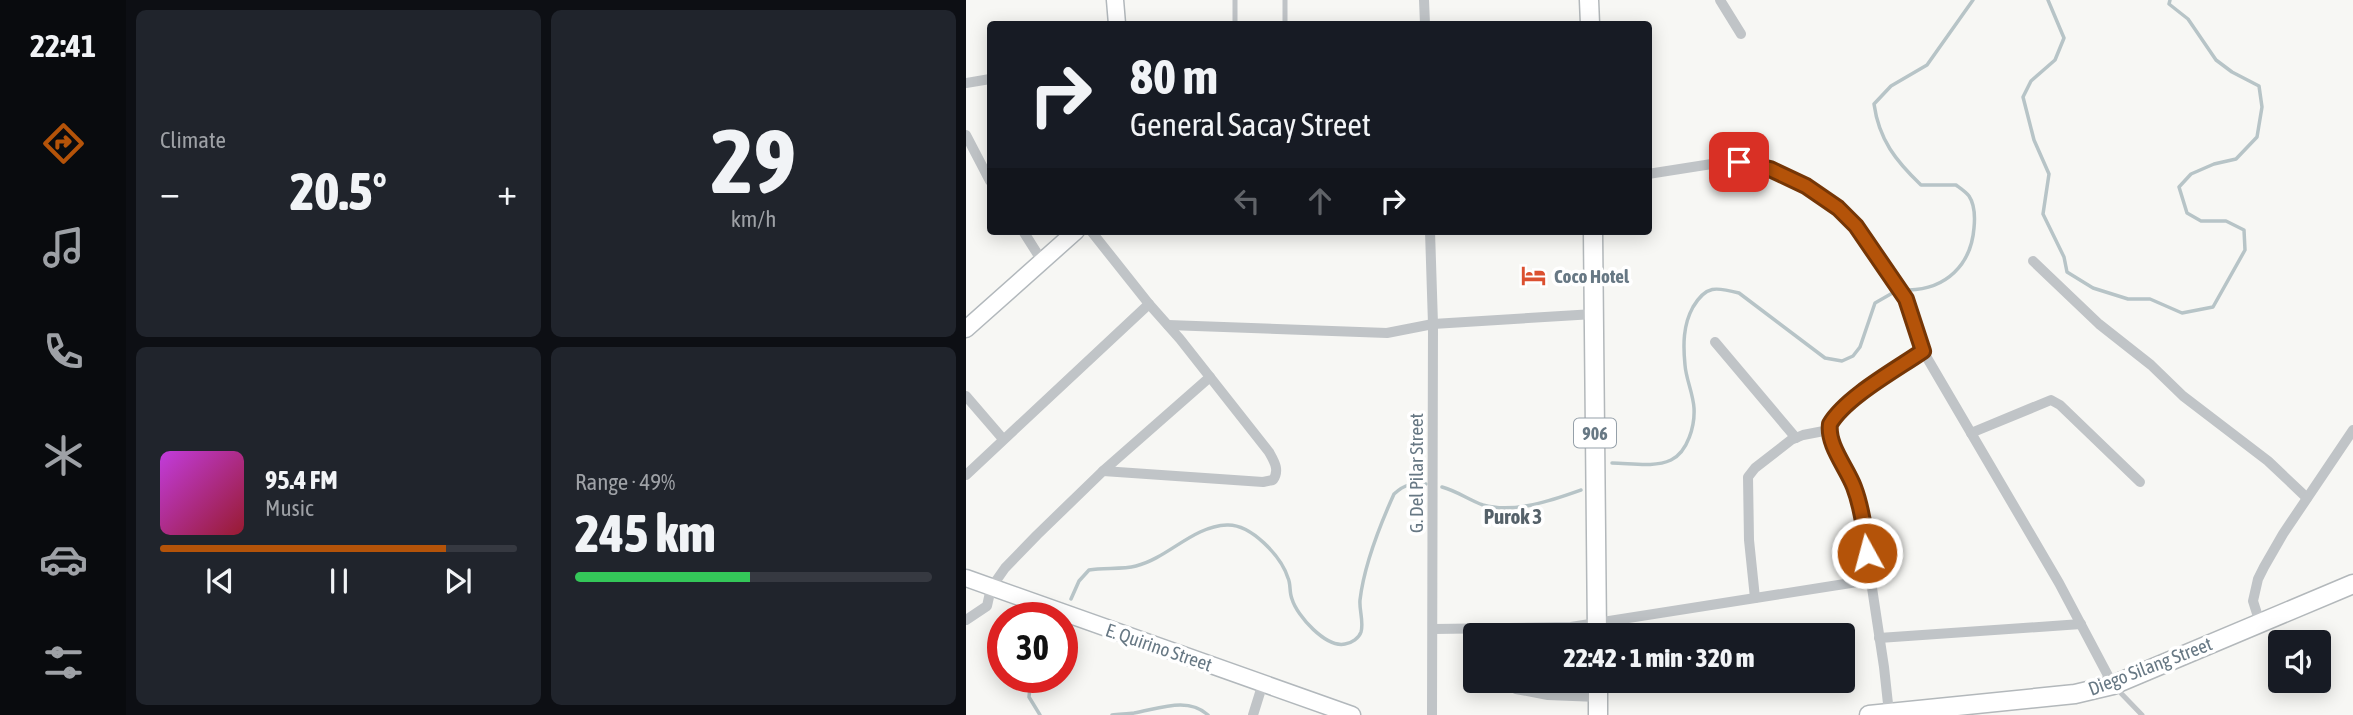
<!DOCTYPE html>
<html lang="en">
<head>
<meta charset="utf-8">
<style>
	:root { --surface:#171b24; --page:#20242c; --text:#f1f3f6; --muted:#9ea1a6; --line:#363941; --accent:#b45309 }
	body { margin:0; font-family:"Asap Condensed",sans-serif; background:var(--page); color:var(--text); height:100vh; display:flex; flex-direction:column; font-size:26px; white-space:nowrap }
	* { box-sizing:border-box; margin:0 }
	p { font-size:23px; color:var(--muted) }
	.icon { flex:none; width:38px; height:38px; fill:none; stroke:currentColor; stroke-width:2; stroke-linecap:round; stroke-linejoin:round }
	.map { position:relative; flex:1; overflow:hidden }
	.sheet { display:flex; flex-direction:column; gap:10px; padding:10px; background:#0d0f14; width:840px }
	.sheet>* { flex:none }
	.top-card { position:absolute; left:21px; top:21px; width:665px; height:214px; border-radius:7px; box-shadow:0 4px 18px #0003; background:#171b24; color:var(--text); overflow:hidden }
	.fabs { position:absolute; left:1302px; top:630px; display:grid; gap:14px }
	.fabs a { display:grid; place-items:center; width:63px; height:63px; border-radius:7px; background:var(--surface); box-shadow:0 4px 18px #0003; font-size:35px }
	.speed { position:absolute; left:21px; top:602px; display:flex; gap:14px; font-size:35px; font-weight:700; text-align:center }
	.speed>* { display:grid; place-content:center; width:91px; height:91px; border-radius:50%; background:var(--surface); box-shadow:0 4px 18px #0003; line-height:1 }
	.speed .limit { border:10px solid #d22; background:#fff; color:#111 }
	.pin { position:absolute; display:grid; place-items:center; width:60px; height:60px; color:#fff; margin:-30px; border-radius:14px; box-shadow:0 4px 10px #0006 }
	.me { position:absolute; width:77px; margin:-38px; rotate:353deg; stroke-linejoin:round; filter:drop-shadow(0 0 5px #0008) }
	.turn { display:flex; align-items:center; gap:24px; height:147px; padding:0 28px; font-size:32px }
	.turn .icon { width:91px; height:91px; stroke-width:2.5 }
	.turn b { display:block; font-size:49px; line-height:60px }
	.lanes { display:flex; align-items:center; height:66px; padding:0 28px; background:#0003; justify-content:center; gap:35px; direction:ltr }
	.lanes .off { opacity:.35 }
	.big { font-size:52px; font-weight:800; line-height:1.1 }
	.sheet .widget { flex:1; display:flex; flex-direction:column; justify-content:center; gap:10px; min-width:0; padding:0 24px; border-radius:10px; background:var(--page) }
	.sheet .dial { align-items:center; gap:0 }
	.dial b { font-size:91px; line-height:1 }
	.song { display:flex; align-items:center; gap:21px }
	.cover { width:84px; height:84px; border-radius:10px; background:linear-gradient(135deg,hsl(290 70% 55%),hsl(350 70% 35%)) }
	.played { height:7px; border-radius:4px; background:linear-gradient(90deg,var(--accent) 80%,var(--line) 80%) }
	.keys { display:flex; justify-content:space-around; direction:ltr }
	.heat { display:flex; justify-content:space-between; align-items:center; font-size:38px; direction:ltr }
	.charge { height:10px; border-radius:5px; background:linear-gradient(90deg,#34c759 49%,var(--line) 0) }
	.sheet .tiles { flex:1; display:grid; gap:10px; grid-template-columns:repeat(2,1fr) }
	.trip { position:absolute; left:497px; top:623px; width:392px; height:70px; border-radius:7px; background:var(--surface); box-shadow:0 4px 18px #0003; font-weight:800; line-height:70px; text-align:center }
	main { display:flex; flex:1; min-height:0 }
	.tabs { display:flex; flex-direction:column; width:126px; justify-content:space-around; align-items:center; background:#090b0e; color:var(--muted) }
	.tabs .icon { width:49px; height:49px }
	.tabs .selected { color:var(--accent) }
	.tabs b { font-size:32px; color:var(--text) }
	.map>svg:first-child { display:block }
</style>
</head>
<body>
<main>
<nav class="tabs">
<b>22:41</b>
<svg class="icon selected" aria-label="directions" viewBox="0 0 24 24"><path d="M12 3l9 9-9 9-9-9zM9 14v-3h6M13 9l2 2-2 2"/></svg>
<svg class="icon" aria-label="music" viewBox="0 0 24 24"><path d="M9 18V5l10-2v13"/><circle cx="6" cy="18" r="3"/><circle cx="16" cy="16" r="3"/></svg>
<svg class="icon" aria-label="phone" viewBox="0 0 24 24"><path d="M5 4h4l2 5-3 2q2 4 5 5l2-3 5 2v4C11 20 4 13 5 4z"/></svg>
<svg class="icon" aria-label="climate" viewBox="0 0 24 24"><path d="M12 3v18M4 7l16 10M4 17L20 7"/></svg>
<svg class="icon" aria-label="car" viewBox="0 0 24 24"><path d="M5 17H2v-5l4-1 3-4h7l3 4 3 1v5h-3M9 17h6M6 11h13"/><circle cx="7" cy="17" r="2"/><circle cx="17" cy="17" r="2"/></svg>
<svg class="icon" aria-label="filters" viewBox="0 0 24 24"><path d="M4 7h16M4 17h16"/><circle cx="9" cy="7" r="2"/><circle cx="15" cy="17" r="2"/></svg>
</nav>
<section class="sheet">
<div class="tiles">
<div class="widget"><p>Climate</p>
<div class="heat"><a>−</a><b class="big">20.5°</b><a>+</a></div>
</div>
<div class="widget dial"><b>29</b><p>km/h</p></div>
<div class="widget">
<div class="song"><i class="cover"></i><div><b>95.4 FM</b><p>Music</p></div></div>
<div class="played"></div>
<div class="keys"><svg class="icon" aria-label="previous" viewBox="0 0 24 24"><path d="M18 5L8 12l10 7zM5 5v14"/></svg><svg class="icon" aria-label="pause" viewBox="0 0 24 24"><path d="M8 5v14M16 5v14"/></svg><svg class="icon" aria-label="next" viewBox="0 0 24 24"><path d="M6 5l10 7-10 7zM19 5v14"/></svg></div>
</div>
<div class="widget"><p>Range · 49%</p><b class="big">245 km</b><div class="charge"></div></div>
</div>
</section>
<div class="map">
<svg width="1387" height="715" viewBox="0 0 1387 715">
	<rect width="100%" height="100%" fill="#f7f7f4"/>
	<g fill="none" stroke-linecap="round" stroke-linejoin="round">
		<!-- stream -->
		<g stroke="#b7c4c7" stroke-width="3.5">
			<polyline points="1082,0 1098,38 1089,60 1065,81 1057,97 1068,140 1083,174 1077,214 1098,257 1101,272 1127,288 1162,299 1184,299 1216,313 1247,307 1279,250 1278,230 1260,221 1235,221 1221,213 1213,187 1225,174 1248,164 1270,159 1291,137 1296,107 1293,86 1266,72 1250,60 1222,19 1203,4 1204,0"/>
			<path d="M943,290c37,-1 62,-25 65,-62 1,-10 1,-23 -5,-32 -3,-4 -9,-8 -13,-11h-35c-25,-24 -42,-45 -47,-81l17,-18 36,-21 46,-65"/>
			<path d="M646,463c18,0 42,5 59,-3 17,-8 24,-35 23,-52 -1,-15 -8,-29 -9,-43 -2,-20 -2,-40 8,-58 13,-22 23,-20 46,-14l86,65 17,3 11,-5 7,-9 15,-44 21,-12"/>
			<path d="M476,487c15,4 27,13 41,18 31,9 70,-5 98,-15"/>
			<path d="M105,599l8,-18 10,-11c15,-3 32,0 47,-4 32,-8 57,-40 91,-41 24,-1 54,31 61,53 3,6 1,14 4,21 5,17 34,49 53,45 7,-1 14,-6 16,-12 3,-10 -2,-22 -1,-32 4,-34 20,-75 34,-106 11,-10 18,-11 32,-10"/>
			<polyline points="65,677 63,697 74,715"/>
			<path d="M146,715c7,-1 15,-1 22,-2 24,-4 54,-17 74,2"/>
		</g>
		<defs>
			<g id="secondary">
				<polyline points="149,0 151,24"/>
				<polyline points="0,329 110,231"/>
				<polyline points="0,578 386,715"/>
			</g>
			<g id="primary">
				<polyline points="623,0 624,24"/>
				<polyline points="627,231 631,635"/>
				<polyline points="632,681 632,715"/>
				<polyline points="903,715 1109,694 1147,685 1387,584"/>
			</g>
		</defs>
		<!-- secondary casing -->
		<use href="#secondary" stroke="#b2b8bc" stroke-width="19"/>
		<!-- primary casing -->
		<use href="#primary" stroke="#b3b8bb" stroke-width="21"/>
		<!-- lane -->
		<g stroke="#c0c4c7" stroke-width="5">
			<polyline points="269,0 269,24"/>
			<polyline points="319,0 319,24"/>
			<polyline points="1149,687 1176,715"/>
		</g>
		<!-- street -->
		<g stroke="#c0c4c7" stroke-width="10">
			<polyline points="458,0 459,24"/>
			<polyline points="754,0 775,34"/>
			<polyline points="0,83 24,79"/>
			<polyline points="0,135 24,181"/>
			<polyline points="682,174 752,163 789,164 804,169 840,186 872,208 890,225 940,299 957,351 1093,583 1147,685"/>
			<polyline points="57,231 76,261"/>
			<path d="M125,231l58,73 31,35 89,113c5,9 11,18 4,28l-10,2 -160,-11"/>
			<polyline points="464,231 467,324 466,715"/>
			<polyline points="1067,261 1133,324 1185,365 1217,396 1302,461 1341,498"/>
			<polyline points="202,325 421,333 467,324 628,314"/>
			<polyline points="749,342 830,438"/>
			<polyline points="0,396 37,439"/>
			<polyline points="1005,433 1085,400 1094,405 1174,482"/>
			<polyline points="0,475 183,304"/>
			<polyline points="789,598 783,540 782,477 789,468 825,440 837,435 863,430"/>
			<polyline points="0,620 21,606 25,588 39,568 71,535 137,471 244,377"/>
			<polyline points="1294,623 1287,601 1292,579 1298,567 1317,534 1387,430"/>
			<polyline points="468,629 605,627 904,580"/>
			<polyline points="913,638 1115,624"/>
			<polyline points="550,689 582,695 632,697"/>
			<path d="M923,713l-5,-46 -25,-165 -5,-17 -25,-55c5,-26 71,-64 94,-79"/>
			<polyline points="287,715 297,683"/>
		</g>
		<!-- secondary -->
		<use href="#secondary" stroke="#fff" stroke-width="16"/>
		<!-- primary -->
		<use href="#primary" stroke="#fff" stroke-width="18"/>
	</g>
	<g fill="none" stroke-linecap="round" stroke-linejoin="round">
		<defs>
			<path id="route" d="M773,162l31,7 36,17 32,22 18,18 50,73 17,52c-26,18 -77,46 -93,73 -3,21 17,44 24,63 8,21 11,44 13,66"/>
		</defs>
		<!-- route casing -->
		<use href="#route" stroke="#753606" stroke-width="18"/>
		<!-- route -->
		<use href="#route" stroke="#b45309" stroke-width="12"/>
	</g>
	<!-- icons -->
	<defs>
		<symbol id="hotel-bare" viewBox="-9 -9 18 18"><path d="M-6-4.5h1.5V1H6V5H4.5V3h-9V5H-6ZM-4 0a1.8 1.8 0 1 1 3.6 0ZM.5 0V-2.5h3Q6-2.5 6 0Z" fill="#db5030" stroke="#fff" stroke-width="2.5" paint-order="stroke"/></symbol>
	</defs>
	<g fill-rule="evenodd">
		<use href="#hotel-bare" x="550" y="258" width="35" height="35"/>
	</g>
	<g text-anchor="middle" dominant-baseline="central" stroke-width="7" stroke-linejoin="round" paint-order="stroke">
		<!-- shield labels -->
		<rect fill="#fff" stroke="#95a0a9" stroke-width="2" x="608" y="418.5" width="42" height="29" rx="5"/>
		<g font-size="18" font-weight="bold" fill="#677884">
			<text x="629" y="433">906</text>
		</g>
		<!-- poi labels -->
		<g font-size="19" font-weight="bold" fill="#677884" stroke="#fff" text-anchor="start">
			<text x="588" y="276">Coco Hotel</text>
		</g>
		<!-- street labels -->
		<g font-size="19" fill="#677884" stroke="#fff">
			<text transform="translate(450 473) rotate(-90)">G. Del Pilar Street</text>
			<text transform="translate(193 647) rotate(19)">E. Quirino Street</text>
			<text transform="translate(1184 666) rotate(-21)">Diego Silang Street</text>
		</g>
		<!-- neighbourhood labels -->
		<g font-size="21" font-weight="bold" fill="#556169" stroke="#fff">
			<text x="547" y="516">Purok 3</text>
		</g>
	</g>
</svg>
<div class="fabs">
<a><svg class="icon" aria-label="sound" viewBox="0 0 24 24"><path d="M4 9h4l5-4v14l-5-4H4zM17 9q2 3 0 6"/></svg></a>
</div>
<div class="speed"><div class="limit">30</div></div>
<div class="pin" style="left:773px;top:162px;background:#d93025"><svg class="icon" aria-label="arrive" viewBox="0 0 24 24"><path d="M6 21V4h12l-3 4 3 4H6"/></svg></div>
<svg class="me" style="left:901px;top:553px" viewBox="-20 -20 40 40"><circle r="17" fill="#b45309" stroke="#fff" stroke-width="3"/><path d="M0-11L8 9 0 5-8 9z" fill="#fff"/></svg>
<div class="trip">22:42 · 1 min · 320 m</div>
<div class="top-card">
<div class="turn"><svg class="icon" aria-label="right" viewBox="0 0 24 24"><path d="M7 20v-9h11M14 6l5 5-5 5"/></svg><div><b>80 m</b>General Sacay Street</div></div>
<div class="lanes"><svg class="icon off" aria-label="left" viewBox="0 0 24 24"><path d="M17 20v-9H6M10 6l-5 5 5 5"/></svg><svg class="icon off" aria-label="ahead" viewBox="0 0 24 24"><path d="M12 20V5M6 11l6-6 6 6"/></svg><svg class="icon" aria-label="right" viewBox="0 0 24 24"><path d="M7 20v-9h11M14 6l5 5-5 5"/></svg></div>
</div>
</div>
</main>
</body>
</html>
